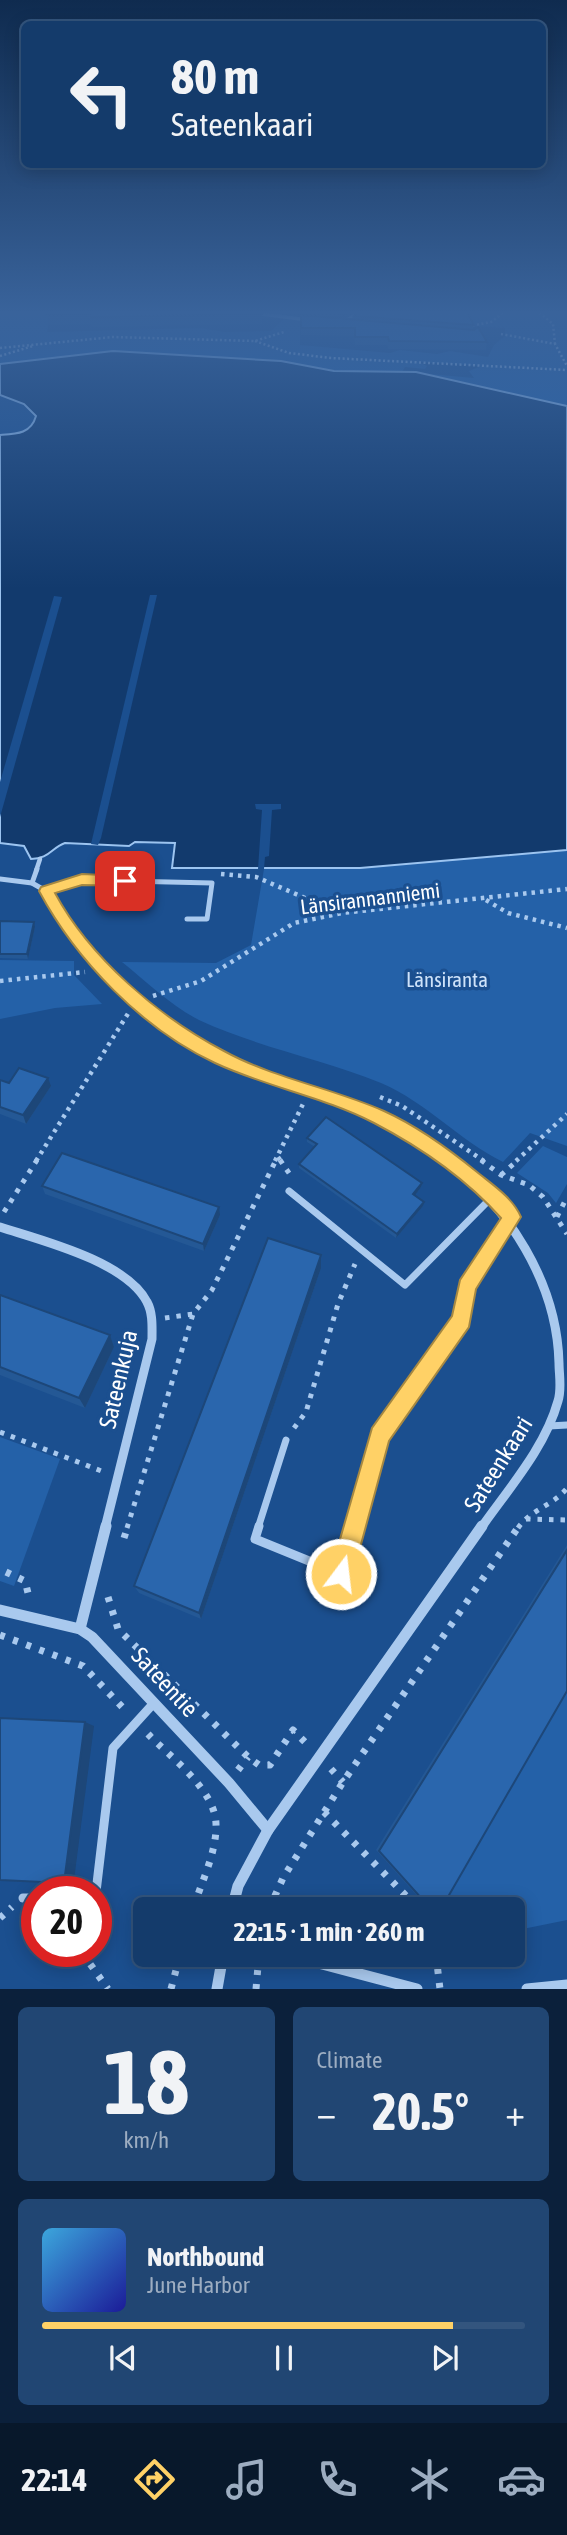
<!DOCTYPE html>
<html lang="en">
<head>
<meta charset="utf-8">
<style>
	:root { --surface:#143b6b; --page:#214673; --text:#f1f3f6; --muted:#9dadc1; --line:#33557e; --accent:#ffd166 }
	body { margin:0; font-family:"Asap Condensed",sans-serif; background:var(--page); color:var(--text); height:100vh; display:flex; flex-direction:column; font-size:26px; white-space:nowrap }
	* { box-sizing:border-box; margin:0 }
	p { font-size:23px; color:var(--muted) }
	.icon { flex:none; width:38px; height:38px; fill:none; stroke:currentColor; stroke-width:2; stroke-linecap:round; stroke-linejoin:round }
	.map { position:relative; height:1989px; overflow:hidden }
	.side { display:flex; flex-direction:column; gap:18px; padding:18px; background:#0b203b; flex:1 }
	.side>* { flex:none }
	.guide { position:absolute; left:21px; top:21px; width:525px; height:147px; border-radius:10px; box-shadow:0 4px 18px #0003,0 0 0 2px var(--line); background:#143b6b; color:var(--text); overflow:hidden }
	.speed { position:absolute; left:21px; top:1876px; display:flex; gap:14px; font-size:35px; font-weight:700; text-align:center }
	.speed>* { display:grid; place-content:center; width:91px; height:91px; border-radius:50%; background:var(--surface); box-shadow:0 4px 18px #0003,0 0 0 2px var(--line); line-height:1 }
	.speed .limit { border:10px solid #d22; background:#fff; color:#111 }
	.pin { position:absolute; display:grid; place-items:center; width:60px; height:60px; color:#fff; margin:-30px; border-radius:14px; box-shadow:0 4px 10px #0006 }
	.me { position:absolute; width:77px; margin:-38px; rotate:15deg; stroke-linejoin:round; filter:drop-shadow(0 0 5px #0008) }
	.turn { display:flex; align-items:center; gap:24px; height:147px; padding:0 35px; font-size:32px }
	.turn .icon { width:91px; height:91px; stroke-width:2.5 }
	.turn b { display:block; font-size:49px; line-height:60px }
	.big { font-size:52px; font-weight:700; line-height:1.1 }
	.side .tile { flex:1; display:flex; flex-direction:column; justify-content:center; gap:10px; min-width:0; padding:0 24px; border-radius:10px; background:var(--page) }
	.side .dial { align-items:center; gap:0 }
	.dial b { font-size:91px; line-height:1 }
	.song { display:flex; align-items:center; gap:21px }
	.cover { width:84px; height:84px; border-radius:10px; background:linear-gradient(135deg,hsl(200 70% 55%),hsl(240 70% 35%)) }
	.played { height:7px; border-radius:4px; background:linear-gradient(90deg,var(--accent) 85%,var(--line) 85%) }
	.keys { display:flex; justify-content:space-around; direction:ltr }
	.heat { display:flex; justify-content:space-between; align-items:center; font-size:38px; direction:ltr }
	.side .tiles { flex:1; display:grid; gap:18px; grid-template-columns:1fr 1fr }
	.tile:last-child { grid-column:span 2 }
	.trip { position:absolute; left:133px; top:1897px; width:392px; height:70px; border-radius:10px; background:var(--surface); box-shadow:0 4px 18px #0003,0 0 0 2px var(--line); font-weight:700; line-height:70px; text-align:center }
	.dock { display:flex; height:112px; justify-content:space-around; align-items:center; background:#08182b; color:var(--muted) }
	.dock .icon { width:49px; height:49px }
	.dock .current { color:var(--accent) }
	.dock b { font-size:32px; color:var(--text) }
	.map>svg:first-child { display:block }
</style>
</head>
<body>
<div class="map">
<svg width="567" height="1989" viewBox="0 0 567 1989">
	<rect width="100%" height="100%" fill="#1b4f8f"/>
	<!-- green -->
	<g fill="#2461a8">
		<polygon points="463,310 567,310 567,406 429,374 474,378 469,371 481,366 419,362 427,366 425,369 405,367 402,372 334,371 281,361 113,351 0,364 0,311 51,311 47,332 200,328 225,332 271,331 285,318 300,320 300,345 390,353 400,350 437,354 450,351 488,357 494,345 505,336 505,328 473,326"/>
		<path d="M567,813v333l-37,-13 -27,29c-43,-21 -77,-60 -122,-79 -59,-24 -124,-36 -182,-63 -28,-14 -53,-39 -77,-58l94,1 35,-18 13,-76z"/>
		<polygon points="0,960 74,961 74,975 102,1004 55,1008 0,1019"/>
		<polygon points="543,1146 567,1157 567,1184 556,1203 548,1193 517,1173"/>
		<polygon points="0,1437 60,1459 14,1586 0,1581"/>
		<polygon points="567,1681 567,1920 513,1931 513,1909 434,1909"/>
	</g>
	<!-- water -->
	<path fill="#123a6d" stroke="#9cc4f0" stroke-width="2" d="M113,351l168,10 53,10 82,1 151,34v444l-207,18h-188l3,-25 -40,-1 -6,4 -64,-3c-14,5 -16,16 -34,16l-7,-13 -24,-3v-408c16,-1 31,-1 36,-19l-12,-12 -24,-9v-31z"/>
	<!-- pier -->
	<g fill="#1b4f8f">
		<polygon points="150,595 157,595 101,838 98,845 91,844"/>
		<polygon points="54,596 62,597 0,817 0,782"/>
		<polygon points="255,804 281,804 281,809 272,810 269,856 265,857 264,869 258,869 262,810 256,809"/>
	</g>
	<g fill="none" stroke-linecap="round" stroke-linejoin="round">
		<!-- path-far3 -->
		<g stroke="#a9c9ee" stroke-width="2.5" stroke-dasharray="2 2.5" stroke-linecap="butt">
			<polyline points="536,310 553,324 555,344"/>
			<polyline points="468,332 470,326 491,322 507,310"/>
			<polyline points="501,334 555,344 567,366"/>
			<polyline points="255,341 289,353 331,358 567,370"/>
			<polyline points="0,348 113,337 255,341 284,332"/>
			<polyline points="0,356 33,346"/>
		</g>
		<!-- path-far2 -->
		<g stroke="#a9c9ee" stroke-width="4.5" stroke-dasharray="3.5 5" stroke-linecap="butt">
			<polyline points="221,874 256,877 338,912"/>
			<polyline points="486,900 508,913 567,928"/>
			<polyline points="0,981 85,972"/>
			<polyline points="153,996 201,981 294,923 342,913 567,889"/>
			<polyline points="380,1097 402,1106 484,1161"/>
			<polyline points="278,1157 281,1161"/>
			<polyline points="36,1161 129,1012"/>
			<polyline points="275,1161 304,1102"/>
			<polyline points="516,1161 567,1114"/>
		</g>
		<!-- path-far1 -->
		<g stroke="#a9c9ee" stroke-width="5" stroke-dasharray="4.5 7" stroke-linecap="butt">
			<polyline points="280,1160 291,1176"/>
			<polyline points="481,1160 501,1175 529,1185 543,1197 567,1234"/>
			<polyline points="501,1175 518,1160"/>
			<polyline points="4,1212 37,1160"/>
			<polyline points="557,1217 567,1197"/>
			<polyline points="165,1318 193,1314 212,1290 276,1160"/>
			<polyline points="294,1428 306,1412 338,1304 355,1264"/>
			<polyline points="0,1432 104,1472"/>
			<polyline points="526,1519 567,1520"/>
			<polyline points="127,1528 193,1314"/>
			<path d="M518,1528c12,-18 36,-23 49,-40"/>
		</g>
		<!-- path -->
		<g stroke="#a9c9ee" stroke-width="7" stroke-dasharray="5 9" stroke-linecap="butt">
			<polyline points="124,1538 128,1526"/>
			<polyline points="6,1572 25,1581 28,1593 25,1600"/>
			<polyline points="108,1597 118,1629 248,1757 259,1765 270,1765 293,1730 308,1745"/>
			<polyline points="0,1635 83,1666 127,1712"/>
			<path d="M148,1734c22,23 67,55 68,90 1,28 -15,59 -23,85"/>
			<polyline points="331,1769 343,1782"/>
			<polyline points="238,1770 248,1757"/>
			<polyline points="324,1812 419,1909"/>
			<polyline points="269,1909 283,1878 343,1782 519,1526"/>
			<polyline points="0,1918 12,1907"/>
			<polyline points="89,1951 88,1961 108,1989"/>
			<polyline points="436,1955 440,1989"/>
			<polyline points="171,1989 180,1955"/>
			<polyline points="256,1989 259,1955"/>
		</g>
		<!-- lane-far4 -->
		<polyline stroke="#a9c9ee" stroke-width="2.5" points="343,322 362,310"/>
		<!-- lane-far3 -->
		<polyline stroke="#a9c9ee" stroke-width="4.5" points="36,871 40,859"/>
		<!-- lane-far2 -->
		<g stroke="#a9c9ee" stroke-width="5">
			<polyline points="0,879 32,883 46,891 63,922 98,964"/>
			<polyline points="32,883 37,869"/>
			<polyline points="46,891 82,880 212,883 207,919 187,919"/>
		</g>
		<!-- lane-far1 -->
		<g stroke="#a9c9ee" stroke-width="7">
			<polyline points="289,1191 405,1285 493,1196"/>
			<polyline points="549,1426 567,1425"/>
			<polyline points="258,1528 286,1440"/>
			<polyline points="354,1528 379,1436 462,1320 467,1286 512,1217"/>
		</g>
		<!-- lane -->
		<g stroke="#a9c9ee" stroke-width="9">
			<polyline points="259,1526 255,1539 341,1574 354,1526"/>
			<polyline points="96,1892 113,1748 153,1704"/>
			<polyline points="23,1898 37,1898"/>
		</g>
		<!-- street-far3 -->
		<polyline stroke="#a9c9ee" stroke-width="3.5" points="254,313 308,320"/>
		<!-- street-far2 -->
		<path stroke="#a9c9ee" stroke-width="7" d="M98,964c32,33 67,65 108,86 43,22 91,33 136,50 38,15 72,37 106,61"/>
		<!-- street-far1 -->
		<g stroke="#a9c9ee" stroke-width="9">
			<path d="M445,1160c64,46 112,123 114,203 0,12 3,26 -1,38 -13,47 -49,87 -77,127"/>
			<path d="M0,1227c40,13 126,34 147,75 6,11 5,25 5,37l-47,189"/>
		</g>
		<!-- street -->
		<g stroke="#a9c9ee" stroke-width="11">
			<polyline points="0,1610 80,1629 92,1637 229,1783 268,1830"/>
			<polyline points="80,1629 106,1526"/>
			<polyline points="232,1909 238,1886 268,1830 482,1526"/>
			<polyline points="288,1955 417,1989"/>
			<polyline points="217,1989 223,1955"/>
			<polyline points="527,1989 567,1985"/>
		</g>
	</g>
	<!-- wall -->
	<g fill="#245895">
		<polygon points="48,310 262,314 262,324 92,327 91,324 49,325 47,315"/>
		<polygon points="300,310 352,310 340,318 353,320 354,316 474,325 473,329 359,320 487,342 486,350 388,349 387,345 355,345 354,336 301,335 301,315 336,318 301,314"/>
		<polygon points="0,921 34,922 35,927 28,959 0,958"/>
		<polygon points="0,1080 9,1083 51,1086 26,1124 0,1114"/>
		<polygon points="307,1138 422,1183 421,1187 415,1195 423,1206 396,1238 299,1168 299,1164 315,1147 307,1142"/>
		<polygon points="42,1186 220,1215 204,1251 45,1194"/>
		<polygon points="321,1268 201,1619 139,1593 134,1586"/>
		<polygon points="0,1295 110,1335 114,1347 85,1408 0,1375"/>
		<polygon points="567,1545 567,1691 441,1909 429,1909 376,1850"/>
	</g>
	<!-- shaded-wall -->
	<g fill="#1d4779">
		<polygon points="340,310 352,310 340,319"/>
		<polygon points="34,922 35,927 28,959 27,954"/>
		<polygon points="48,1078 51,1086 26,1124 23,1115"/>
		<polygon points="422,1183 421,1187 413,1198 413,1194"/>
		<polygon points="424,1202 423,1206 396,1238 397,1234"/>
		<polygon points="219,1207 220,1215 204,1251 203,1244"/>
		<polygon points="321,1255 321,1268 201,1619 199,1613"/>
		<polygon points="110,1335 114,1347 85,1408 79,1398"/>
		<polygon points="85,1722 94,1726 74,1880 64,1883"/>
	</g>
	<!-- building -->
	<g fill="#2a66ad" stroke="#1d4779" stroke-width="2">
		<polygon points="48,310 261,310 262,314 91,317 91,314 47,315"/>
		<polygon points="360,310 466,310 474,325 354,316"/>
		<polygon points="301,315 474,330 478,327 487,342 389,341 388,337 355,337 355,328 301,328"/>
		<polygon points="0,921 34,922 27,954 0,954"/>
		<polygon points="19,1068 48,1078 23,1115 0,1107 0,1080 9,1083"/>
		<polygon points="326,1117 422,1183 413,1194 424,1202 397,1234 299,1164 317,1144 307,1138"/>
		<polygon points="62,1153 219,1207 203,1244 42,1186"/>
		<polygon points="268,1238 321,1255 199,1613 134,1586"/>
		<polygon points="0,1295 110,1335 79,1398 0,1367"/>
		<polygon points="567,1550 567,1691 441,1909 431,1909 379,1851"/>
		<polygon points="0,1718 85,1722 64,1883 0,1880"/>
	</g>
	<!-- sky -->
	<linearGradient id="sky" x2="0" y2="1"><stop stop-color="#0f2b4f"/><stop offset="0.53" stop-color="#39639b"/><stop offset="1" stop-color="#39639b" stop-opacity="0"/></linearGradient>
	<rect width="567" height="589" fill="url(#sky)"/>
	<!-- route -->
	<path fill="#ffd166" stroke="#a68842" stroke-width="2" d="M82,874l43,2 7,5 -7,5 -43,-1 -27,8c35,65 104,124 169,158 49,27 108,37 160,60 33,15 65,38 93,61 16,13 36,26 44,45l-45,72 -7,38 -80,114 -36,133 -3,9 -9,3 -8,-3 -3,-9 42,-146 80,-112 8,-36 41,-62c-35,-39 -81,-71 -127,-95 -50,-26 -108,-36 -159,-60 -73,-34 -139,-103 -176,-172l2,-4z"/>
	<g text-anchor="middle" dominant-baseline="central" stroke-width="7" stroke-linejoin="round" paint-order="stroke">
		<!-- street labels -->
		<g font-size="21" fill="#fff" stroke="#1b4f8f">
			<text transform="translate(370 898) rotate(-7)">Länsirannanniemi</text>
		</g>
		<!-- park labels -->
		<g font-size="21" fill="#cfe3fa" stroke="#1b4f8f">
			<text x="447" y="979">Länsiranta</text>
		</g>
		<!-- near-street labels -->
		<g font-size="24" fill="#fff" stroke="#1b4f8f">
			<text transform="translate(118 1379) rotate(-77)">Sateenkuja</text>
			<text transform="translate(498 1464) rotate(-58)">Sateenkaari</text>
			<text transform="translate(165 1682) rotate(47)">Sateentie</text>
		</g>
	</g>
</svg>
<div class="speed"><div class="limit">20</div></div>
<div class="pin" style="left:125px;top:881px;background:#d93025"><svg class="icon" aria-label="arrive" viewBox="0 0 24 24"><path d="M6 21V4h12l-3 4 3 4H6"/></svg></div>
<svg class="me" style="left:341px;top:1574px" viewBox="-20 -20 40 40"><circle r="17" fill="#ffd166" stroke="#fff" stroke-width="3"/><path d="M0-11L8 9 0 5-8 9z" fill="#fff"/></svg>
<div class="trip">22:15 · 1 min · 260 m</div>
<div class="guide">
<div class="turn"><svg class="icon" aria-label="left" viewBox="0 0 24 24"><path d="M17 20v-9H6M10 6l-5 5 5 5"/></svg><div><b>80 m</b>Sateenkaari</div></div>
</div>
</div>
<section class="side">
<div class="tiles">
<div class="tile dial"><b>18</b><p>km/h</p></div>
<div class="tile"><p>Climate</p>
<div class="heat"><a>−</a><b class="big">20.5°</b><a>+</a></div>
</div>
<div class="tile">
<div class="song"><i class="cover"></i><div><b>Northbound</b><p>June Harbor</p></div></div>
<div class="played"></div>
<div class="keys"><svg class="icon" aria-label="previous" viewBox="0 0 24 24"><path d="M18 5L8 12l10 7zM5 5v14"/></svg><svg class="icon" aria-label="pause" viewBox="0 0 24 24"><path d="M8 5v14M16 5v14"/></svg><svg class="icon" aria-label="next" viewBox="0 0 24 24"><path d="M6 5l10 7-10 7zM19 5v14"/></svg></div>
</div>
</div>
</section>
<nav class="dock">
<b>22:14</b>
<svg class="icon current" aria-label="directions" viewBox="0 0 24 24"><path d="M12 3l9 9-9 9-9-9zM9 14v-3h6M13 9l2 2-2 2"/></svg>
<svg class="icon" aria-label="music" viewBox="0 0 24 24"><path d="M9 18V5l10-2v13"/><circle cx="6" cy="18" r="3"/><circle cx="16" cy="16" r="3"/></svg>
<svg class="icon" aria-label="phone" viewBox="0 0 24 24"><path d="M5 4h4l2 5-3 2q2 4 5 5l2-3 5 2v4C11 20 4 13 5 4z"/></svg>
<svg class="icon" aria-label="climate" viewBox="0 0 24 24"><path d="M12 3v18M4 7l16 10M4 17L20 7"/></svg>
<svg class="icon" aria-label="car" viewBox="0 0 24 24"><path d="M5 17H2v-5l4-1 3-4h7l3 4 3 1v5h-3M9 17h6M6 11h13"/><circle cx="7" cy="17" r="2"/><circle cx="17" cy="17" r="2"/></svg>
</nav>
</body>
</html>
